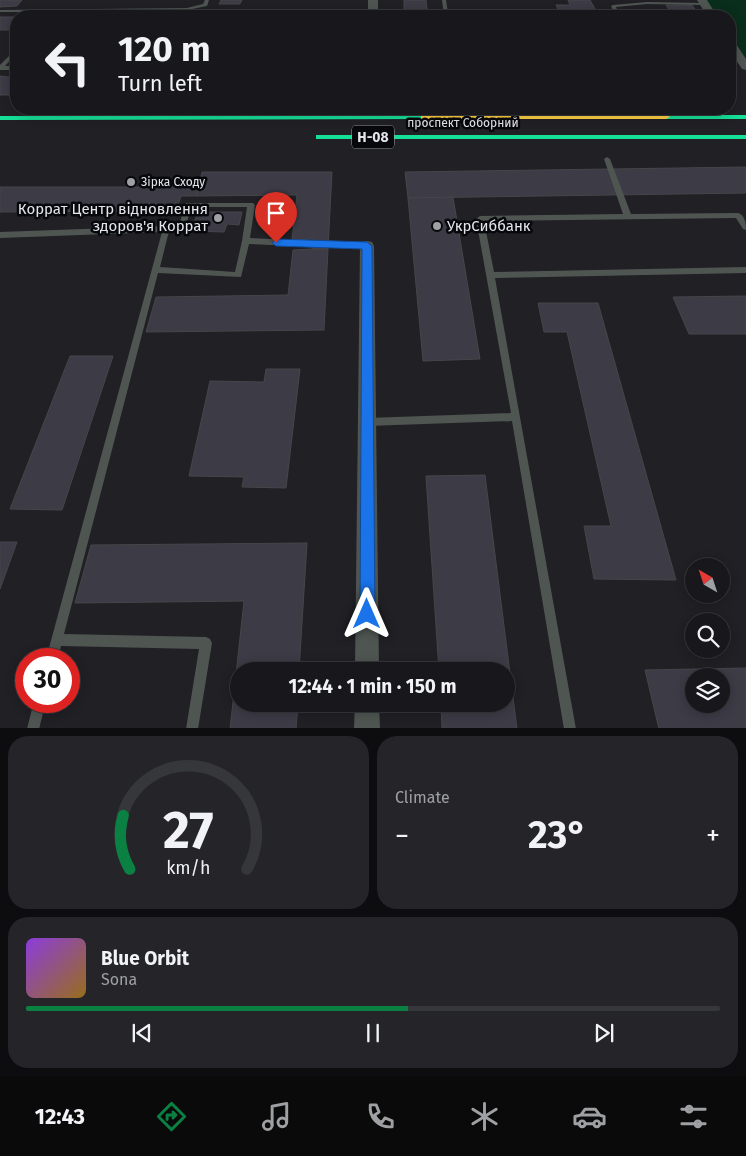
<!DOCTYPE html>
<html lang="en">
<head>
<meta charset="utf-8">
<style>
	:root { --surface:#18181c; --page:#252529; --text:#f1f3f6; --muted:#9fa0a3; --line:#36373b; --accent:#0b8043 }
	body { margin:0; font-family:"Fira Sans",sans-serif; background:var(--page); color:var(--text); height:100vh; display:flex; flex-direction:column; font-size:19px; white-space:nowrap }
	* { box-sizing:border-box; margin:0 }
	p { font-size:16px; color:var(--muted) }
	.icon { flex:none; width:28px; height:28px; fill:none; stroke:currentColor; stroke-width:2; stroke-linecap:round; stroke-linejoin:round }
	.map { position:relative; height:728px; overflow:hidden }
	.sheet { display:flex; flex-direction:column; gap:8px; padding:8px; background:#0d0d0f; flex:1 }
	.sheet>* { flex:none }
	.banner { position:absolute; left:10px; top:10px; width:726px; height:105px; border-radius:20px; box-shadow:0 2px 12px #0003,0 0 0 1px var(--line); background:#18181c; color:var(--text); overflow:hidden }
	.needle { width:32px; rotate:321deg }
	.tools { position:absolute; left:685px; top:558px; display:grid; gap:10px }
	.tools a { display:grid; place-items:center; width:45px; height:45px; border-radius:50%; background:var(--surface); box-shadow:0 2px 12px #0003,0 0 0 1px var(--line); font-size:25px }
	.speed { position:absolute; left:15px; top:648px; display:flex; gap:10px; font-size:25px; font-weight:700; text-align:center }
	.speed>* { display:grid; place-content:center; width:65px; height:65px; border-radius:50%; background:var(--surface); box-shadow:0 2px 12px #0003,0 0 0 1px var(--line); line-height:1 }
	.speed .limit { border:8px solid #d22; background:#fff; color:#111 }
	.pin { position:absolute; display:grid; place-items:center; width:42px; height:42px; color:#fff; margin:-51px -21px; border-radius:50% 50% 50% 0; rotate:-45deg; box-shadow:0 0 5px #0007 }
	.pin .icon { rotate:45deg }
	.me { position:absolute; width:55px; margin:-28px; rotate:0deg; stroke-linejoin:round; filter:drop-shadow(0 0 4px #0008) }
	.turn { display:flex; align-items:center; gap:18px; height:105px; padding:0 25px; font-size:22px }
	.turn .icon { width:65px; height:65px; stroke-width:2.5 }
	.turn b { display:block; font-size:35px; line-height:42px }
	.big { font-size:38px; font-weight:700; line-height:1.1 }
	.sheet .card { flex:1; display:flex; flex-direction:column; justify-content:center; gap:8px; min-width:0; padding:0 18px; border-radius:20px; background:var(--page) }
	.sheet .dial { align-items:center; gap:0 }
	.dial svg { height:130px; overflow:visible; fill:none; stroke:var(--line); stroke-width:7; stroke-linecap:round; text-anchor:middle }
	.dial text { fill:var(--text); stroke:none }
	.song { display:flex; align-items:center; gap:15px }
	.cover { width:60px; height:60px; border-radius:8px; background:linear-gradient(135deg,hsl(270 70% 55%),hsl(40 70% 35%)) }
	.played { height:5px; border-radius:2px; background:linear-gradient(90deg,var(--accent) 55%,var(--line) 55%) }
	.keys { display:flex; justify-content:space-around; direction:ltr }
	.heat { display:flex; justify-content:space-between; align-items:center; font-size:28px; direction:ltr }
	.sheet .tiles { flex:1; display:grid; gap:8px; grid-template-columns:1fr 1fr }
	.card:last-child { grid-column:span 2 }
	.trip { position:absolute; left:230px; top:662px; width:285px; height:50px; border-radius:25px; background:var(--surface); box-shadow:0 2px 12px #0003,0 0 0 1px var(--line); font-weight:700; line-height:50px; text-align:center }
	.tabs { display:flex; height:80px; justify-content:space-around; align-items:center; background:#0a0a0b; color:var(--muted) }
	.tabs .icon { width:35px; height:35px }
	.tabs .current { color:var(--accent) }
	.tabs b { font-size:22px; color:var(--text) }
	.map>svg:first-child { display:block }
</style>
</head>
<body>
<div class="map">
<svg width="746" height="729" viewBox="0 0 746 729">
	<rect width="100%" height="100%" fill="#202025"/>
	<!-- green -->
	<polygon fill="#0a2e1c" points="702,0 746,0 746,67 730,43 730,16 712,16"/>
	<!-- building -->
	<g fill="#3c3b46" stroke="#46464a" fill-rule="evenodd">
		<polygon points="0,0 22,0 17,6 0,7"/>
		<polygon points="221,0 242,0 240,4 219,4"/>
		<polygon points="404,0 426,0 428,16 404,16"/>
		<polygon points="568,0 590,0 599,16 561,16 556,5 570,5"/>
		<polygon points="666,5 692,5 700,16 673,16"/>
		<rect x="0" y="17" width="16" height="13"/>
		<polygon points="0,76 16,78 16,95 0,95"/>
		<polygon points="746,167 746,193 408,198 405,172"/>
		<polygon points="202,172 332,172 328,249 312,249 313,239 292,240 297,195 196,196"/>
		<polygon points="0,187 198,187 196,196 181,196 176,211 0,212"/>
		<polygon points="453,197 480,359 423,361 408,198"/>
		<polygon points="198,212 242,212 239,225 227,224 224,232 191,231"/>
		<polygon points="312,249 328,249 324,330 146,332 156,297 288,295 293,250"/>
		<polygon points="746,296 746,334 689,334 673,297"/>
		<polygon points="538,303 598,303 676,580 594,579 584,526 611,526 567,332 544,332"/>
		<polygon points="70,356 113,356 62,510 10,509"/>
		<polygon points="266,369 300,369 286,488 242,487 244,477 189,476 210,381 264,382"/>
		<polygon points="485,475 517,729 442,729 441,704 506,704 506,671 439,671 426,476"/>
		<polygon points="0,542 17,542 0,589"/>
		<polygon points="307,543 299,671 239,671 239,704 298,704 296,729 230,729 244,601 75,603 91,545"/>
		<path d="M746,668v61h-87l-14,-59zM694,676h27v28h-27z"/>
	</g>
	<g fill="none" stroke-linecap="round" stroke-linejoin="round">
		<!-- lane -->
		<g fill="#4f5652" fill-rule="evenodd">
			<polygon points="205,0 209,0 207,6 187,10 58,11 54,16 48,16 53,12 0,12 0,10 187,8 203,4"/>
			<polygon points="442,0 446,0 448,13 485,13 488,16 444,15"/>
			<polygon points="647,2 704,3 706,4 704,5 647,4 616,7 620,16 616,16 611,6 613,5"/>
			<polygon points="16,49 16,54 5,66 16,66 16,70 0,70 0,65"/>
			<path d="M607,157l3,2 21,55 107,-1c7,2 8,10 8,17l-3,-1 -7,-11 -252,3 10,51 252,-5v6l-251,5 81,451h-12l-52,-308 -145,5 -3,-1 -2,-3 2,-3 3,-1 144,-5 -35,-194 4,-3 143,-2 -19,-55z"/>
			<path d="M186,203h67l2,2 -5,33 117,5 4,3 -4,3 -118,-5 -8,33 -83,-4 -94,361 142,3 4,2 2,4 -14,86h-12l13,-80 -138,-3 -3,13h-12l116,-427 -162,6v-6l166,-6 14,-4zM191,207h56l-5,34 -7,31 -75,-5 9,-36 17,-5z"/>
			<polygon points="34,701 46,701 39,729 27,729"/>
		</g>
		<!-- street -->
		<g fill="#4f5652" fill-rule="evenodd">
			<rect x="368" y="0" width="10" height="16"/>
			<polygon points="697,0 707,0 717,16 707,16"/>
			<polygon points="730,40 734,41 746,59 746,70 742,69 730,51"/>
			<polygon points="367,241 372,242 374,246 379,671 355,671 360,246 362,242"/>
			<polygon points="355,704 379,704 380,729 354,729"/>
		</g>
		<!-- fast -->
		<g fill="#16e098" fill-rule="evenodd">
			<polygon points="427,115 427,119 424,119 0,120 0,116"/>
			<polygon points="663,115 746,115 746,119 666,119 662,117"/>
			<rect x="316" y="135" width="430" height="4"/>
		</g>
		<!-- slow -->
		<polygon fill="#ffcf43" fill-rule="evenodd" points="421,115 666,115 670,117 666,119 421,119"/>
	</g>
	<!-- route -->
	<polygon fill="#1a73e8" stroke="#114b97" points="276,239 367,242 372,246 375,614 372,619 367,621 362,619 360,614 362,249 276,246 272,243"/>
	<!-- markers -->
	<g fill="#9f9fa6" stroke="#07080c" stroke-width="2">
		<circle cx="131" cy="182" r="5"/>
		<circle cx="218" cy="218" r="5"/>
		<circle cx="437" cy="226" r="5"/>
	</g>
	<g text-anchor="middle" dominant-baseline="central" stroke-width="5" stroke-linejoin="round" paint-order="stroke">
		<!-- far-street labels -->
		<g font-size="12" fill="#e4e4ec" stroke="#07080c">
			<text x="463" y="123">проспект Соборний</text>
		</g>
		<!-- far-poi labels -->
		<g font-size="12" fill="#e4e4ec" stroke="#07080c" text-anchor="start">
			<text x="141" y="182">Зірка Сходу</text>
		</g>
		<!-- shield labels -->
		<rect fill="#07080c" stroke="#a2a2a9" stroke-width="1" x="352" y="125.5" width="42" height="23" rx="4"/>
		<g font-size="14" font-weight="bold" fill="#e4e4ec">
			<text x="373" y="137">Н-08</text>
		</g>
		<!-- poi labels -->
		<g font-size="15" fill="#e4e4ec" stroke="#07080c" text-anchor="end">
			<text x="208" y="209">Коррат Центр відновлення<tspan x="208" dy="17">здоров'я Коррат</tspan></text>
			<text x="447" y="226" text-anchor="start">УкрСиббанк</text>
		</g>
	</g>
</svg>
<div class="tools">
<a><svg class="needle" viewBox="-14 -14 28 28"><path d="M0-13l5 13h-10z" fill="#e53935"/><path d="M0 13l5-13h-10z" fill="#9fa0a3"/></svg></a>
<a><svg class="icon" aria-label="search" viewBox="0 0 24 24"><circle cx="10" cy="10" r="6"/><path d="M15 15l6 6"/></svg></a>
<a><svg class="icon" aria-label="layers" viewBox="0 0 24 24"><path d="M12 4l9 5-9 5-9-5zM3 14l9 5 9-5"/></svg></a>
</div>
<div class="speed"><div class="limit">30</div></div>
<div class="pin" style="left:276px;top:243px;background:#d93025"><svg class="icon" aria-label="arrive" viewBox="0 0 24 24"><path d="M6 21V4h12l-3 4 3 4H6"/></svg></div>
<svg class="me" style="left:367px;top:614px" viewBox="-20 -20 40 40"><path d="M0-17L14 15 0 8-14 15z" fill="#1a73e8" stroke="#fff" stroke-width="4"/></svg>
<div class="trip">12:44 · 1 min · 150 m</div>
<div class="banner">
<div class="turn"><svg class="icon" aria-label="left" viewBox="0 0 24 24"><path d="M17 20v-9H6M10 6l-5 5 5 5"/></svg><div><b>120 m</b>Turn left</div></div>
</div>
</div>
<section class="sheet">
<div class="tiles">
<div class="card dial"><svg viewBox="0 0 100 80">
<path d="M14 69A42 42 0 1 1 86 69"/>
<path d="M14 69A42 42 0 0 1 10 36" stroke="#0b8043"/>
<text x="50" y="56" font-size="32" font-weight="700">27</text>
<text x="50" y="72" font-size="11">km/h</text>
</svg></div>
<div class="card"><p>Climate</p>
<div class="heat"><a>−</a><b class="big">23°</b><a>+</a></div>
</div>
<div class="card">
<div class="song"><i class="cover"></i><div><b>Blue Orbit</b><p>Sona</p></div></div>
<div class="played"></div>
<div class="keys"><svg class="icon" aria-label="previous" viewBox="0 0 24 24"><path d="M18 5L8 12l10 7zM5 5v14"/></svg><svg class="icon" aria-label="pause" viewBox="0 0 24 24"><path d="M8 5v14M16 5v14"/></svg><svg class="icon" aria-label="next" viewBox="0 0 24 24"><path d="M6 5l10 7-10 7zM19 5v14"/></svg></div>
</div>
</div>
</section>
<nav class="tabs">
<b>12:43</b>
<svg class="icon current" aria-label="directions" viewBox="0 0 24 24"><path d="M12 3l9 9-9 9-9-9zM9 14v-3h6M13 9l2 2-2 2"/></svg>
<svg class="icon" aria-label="music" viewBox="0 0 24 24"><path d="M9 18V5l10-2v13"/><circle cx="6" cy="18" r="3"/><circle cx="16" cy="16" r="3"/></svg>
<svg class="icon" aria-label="phone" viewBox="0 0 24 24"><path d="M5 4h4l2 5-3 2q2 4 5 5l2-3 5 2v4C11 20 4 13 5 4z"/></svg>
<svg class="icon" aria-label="climate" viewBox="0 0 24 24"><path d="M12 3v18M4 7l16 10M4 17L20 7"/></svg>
<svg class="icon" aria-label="car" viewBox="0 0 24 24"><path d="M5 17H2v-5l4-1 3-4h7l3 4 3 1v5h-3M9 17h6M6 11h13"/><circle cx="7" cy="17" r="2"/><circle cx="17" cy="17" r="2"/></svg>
<svg class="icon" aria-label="filters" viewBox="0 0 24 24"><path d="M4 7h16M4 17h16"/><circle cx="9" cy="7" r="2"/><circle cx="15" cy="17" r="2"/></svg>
</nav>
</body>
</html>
